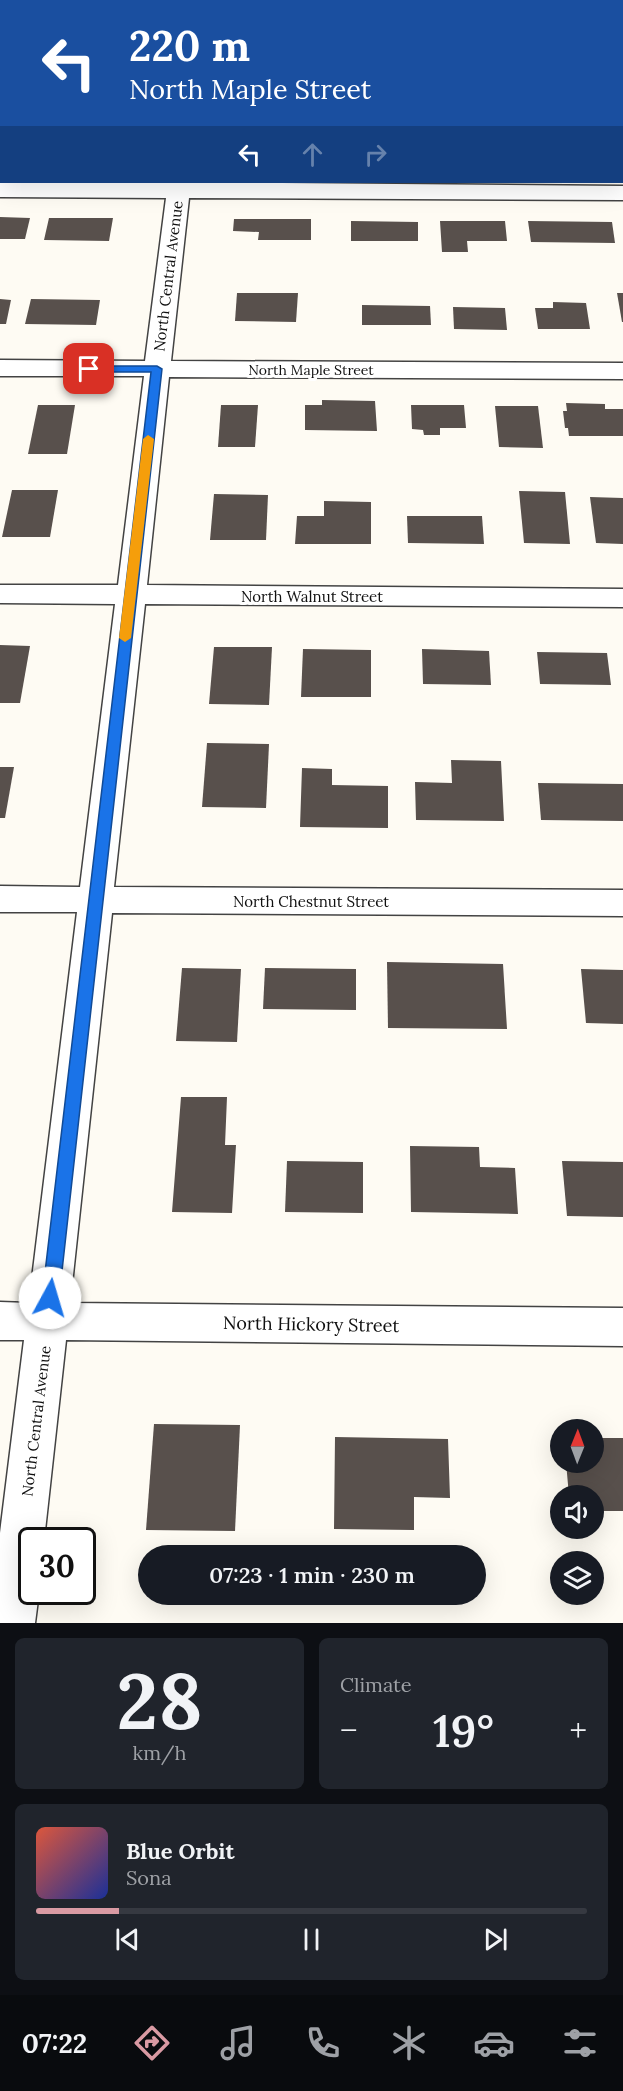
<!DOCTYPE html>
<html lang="en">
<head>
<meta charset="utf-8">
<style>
	:root { --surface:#171b24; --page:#20242c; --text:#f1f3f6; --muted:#9ea1a6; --line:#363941; --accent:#d99aa3 }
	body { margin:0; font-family:Lora,serif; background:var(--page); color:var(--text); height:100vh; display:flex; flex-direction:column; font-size:22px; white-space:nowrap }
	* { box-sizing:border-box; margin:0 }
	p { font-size:20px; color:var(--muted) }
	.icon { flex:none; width:33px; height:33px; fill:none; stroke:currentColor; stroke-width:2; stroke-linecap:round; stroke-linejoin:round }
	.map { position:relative; height:1623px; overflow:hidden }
	.panel { display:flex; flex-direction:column; gap:15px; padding:15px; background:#0d0f14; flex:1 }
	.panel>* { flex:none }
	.banner { position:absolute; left:0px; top:0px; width:624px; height:183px; box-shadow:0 6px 24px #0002; background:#1a4fa0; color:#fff; overflow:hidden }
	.needle { width:39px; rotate:1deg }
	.fabs { position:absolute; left:550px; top:1419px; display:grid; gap:12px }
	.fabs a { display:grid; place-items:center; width:54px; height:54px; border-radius:50%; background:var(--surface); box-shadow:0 6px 24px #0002; font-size:30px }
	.speed { position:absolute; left:18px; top:1527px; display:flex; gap:12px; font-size:30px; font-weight:700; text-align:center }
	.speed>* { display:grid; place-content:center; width:78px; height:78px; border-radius:50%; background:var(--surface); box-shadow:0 6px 24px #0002; line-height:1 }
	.speed .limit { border:3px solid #111; border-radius:9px; background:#fff; color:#111 }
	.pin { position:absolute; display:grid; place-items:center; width:51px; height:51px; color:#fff; margin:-26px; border-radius:12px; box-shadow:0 3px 9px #0006 }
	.me { position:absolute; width:66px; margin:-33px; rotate:6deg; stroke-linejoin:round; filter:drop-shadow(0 0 4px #0008) }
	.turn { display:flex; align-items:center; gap:21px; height:126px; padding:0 30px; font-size:27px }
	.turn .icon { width:78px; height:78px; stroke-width:2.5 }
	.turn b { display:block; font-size:42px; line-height:51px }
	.lanes { display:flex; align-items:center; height:57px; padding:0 30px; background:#0003; justify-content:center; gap:30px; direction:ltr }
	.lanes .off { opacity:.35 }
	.big { font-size:45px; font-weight:600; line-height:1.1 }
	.panel .tile { flex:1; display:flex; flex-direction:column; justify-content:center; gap:9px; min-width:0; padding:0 21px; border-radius:9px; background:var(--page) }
	.panel .dial { align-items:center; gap:0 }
	.dial b { font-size:78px; line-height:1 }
	.song { display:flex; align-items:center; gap:18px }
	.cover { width:72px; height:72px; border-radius:9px; background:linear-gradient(135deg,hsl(10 70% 55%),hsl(230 70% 35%)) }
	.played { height:6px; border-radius:3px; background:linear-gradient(90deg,var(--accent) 15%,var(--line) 15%) }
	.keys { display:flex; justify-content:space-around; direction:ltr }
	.heat { display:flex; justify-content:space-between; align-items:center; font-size:33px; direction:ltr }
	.panel .tiles { flex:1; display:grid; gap:15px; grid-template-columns:1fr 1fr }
	.tile:last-child { grid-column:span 2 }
	.trip { position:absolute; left:138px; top:1545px; width:348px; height:60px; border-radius:30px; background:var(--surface); box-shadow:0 6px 24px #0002; font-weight:600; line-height:60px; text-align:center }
	.tabs { display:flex; height:96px; justify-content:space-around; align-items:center; background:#090b0e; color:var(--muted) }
	.tabs .icon { width:42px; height:42px }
	.tabs .active { color:var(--accent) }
	.tabs b { font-size:27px; color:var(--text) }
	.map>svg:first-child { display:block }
</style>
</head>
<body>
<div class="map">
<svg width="623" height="1623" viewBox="0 0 623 1623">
	<rect width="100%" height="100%" fill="#fefbf3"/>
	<!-- building -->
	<g fill="#58504c">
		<polygon points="0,217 30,218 25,239 0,239"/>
		<polygon points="49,218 113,218 109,241 44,240"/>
		<polygon points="234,219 311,219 311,240 258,240 259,232 233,231"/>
		<polygon points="351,221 418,222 418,241 351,241"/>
		<polygon points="440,221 505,221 507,241 467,241 468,252 442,252"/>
		<polygon points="528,221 612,222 615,243 531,242"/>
		<polygon points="237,293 298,293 296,322 235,321"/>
		<polygon points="617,293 623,293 623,322 622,322"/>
		<polygon points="0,299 11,300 6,324 0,324"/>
		<polygon points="31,299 100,300 96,325 25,324"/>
		<polygon points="553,302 586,303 590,329 538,329 535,308 553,308"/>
		<polygon points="362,305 430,306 431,325 362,325"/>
		<polygon points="453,307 505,308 507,330 454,329"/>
		<polygon points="322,400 375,401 377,431 305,430 305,405 322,405"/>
		<polygon points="566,403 605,404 605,409 623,409 623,436 569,436 568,428 565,428 563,411 567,411"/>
		<polygon points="38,405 75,405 67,454 28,454"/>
		<polygon points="221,405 258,405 255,447 218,447"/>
		<polygon points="411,405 464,405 466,428 440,428 440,435 424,435 423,430 412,429"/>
		<polygon points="495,406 538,406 543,448 499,447"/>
		<polygon points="12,490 58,490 50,537 2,537"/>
		<polygon points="519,491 565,492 570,544 524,543"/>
		<polygon points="214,494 268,495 266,540 210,540"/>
		<polygon points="590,497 623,498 623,544 596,543"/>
		<polygon points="324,501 371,502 371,544 295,544 297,516 324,516"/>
		<polygon points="407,516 482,516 484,544 408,543"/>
		<polygon points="0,645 30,646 20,703 0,703"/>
		<polygon points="214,647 272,647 269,705 209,704"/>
		<polygon points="303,649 371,650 371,697 301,697"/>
		<polygon points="422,649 489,651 491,685 423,684"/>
		<polygon points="537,652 607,653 611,685 540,684"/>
		<polygon points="207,743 269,744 266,808 202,807"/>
		<polygon points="451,760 501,761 504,821 416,820 415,782 452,783"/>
		<polygon points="0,767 14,767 5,818 0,818"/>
		<polygon points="302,768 332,769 332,785 388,786 388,828 300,827"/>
		<polygon points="538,783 623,784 623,821 541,820"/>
		<polygon points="387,962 503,964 507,1029 388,1028"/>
		<polygon points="182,968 241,969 237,1042 176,1041"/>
		<polygon points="265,968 356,969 356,1010 263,1009"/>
		<polygon points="581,969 623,970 623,1024 586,1023"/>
		<polygon points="181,1097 227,1097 225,1145 236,1145 232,1213 172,1212"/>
		<polygon points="410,1146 479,1147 480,1167 515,1168 518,1214 411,1212"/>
		<polygon points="287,1161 363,1162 363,1213 285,1212"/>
		<polygon points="562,1161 623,1162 623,1217 567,1216"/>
		<polygon points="154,1424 240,1425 235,1531 146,1530"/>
		<polygon points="335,1437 448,1439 450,1498 414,1497 414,1530 334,1529"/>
		<polygon points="594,1438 623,1438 623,1511 594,1511 594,1496 569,1496 566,1462 594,1462"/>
	</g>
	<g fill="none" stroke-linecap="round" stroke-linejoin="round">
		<defs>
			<g id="minor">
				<polygon points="190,0 210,0 189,2"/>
				<rect x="0" y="42" width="2" height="12"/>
				<rect x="622" y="45" width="1" height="12"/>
				<polygon points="168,182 623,186 623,200 189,198 171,361 623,363 623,379 169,377 147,585 623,589 623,607 145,604 114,887 623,890 623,916 112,913 70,1303 623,1308 623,1346 66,1340 44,1540 32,1540 32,1592 39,1592 35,1623 0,1623 0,1533 24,1340 0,1340 0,1302 29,1303 77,912 0,912 0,886 80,887 115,604 0,603 0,585 118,585 144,376 0,376 0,360 145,361 166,198 0,197 0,183"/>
			</g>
		</defs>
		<!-- minor casing -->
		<use href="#minor" stroke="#434343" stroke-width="3"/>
		<!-- minor -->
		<use href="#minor" fill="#fff" fill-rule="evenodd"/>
	</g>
	<!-- route -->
	<polygon fill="#1a73e8" stroke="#114b97" stroke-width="1.5" points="86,366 157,366 162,369 59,1298 56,1304 50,1306 44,1304 42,1298 151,372 89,372 86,371"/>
	<!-- slow -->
	<polygon fill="#f59e0b" points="148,435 154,439 131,638 125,642 119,638 143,439"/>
	<g text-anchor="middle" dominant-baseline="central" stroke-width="6" stroke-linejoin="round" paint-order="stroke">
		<!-- far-street labels -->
		<g font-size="14" fill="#101010" stroke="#fff">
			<text x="311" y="370">North Maple Street</text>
		</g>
		<!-- street labels -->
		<g font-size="15" fill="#101010" stroke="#fff">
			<text transform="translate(168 276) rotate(-83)">North Central Avenue</text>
			<text x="312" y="596">North Walnut Street</text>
			<text x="311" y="901">North Chestnut Street</text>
			<text transform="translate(36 1421) rotate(-83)">North Central Avenue</text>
		</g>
		<!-- near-street labels -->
		<g font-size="18" fill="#101010" stroke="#fff">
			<text transform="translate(311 1324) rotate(1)">North Hickory Street</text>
		</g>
	</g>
</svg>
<div class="fabs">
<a><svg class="needle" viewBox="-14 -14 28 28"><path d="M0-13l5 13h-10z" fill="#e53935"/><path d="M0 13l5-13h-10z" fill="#9ea1a6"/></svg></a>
<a><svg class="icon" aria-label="sound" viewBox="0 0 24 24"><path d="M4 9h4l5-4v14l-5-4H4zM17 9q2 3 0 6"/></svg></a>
<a><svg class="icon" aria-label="layers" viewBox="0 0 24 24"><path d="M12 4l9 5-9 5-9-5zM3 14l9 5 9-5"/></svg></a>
</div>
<div class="speed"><div class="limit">30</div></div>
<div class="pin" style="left:89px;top:369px;background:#d93025"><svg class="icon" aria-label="arrive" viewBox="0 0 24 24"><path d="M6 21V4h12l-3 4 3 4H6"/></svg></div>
<svg class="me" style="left:50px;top:1298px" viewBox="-20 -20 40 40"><circle r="19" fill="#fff"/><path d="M0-13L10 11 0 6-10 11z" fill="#1a73e8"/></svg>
<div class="trip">07:23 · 1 min · 230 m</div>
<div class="banner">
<div class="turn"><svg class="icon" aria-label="left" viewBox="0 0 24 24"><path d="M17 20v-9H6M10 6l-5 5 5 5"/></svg><div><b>220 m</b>North Maple Street</div></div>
<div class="lanes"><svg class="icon" aria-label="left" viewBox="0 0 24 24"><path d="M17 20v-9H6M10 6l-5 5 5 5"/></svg><svg class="icon off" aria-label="ahead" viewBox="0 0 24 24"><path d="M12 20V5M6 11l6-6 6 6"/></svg><svg class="icon off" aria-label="right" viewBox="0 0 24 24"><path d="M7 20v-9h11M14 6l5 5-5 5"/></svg></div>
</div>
</div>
<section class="panel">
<div class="tiles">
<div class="tile dial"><b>28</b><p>km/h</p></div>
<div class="tile"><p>Climate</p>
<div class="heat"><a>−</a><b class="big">19°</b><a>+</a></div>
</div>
<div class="tile">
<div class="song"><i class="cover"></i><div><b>Blue Orbit</b><p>Sona</p></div></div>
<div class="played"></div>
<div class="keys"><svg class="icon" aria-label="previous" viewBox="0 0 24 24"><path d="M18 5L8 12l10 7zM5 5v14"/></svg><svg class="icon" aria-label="pause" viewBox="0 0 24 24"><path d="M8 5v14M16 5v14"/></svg><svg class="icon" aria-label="next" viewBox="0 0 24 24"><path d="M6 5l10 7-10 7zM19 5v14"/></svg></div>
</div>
</div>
</section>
<nav class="tabs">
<b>07:22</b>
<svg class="icon active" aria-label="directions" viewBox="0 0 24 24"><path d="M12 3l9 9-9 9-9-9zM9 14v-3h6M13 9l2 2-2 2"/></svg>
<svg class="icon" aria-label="music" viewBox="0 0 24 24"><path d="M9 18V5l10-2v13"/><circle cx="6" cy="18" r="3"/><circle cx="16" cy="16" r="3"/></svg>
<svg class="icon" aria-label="phone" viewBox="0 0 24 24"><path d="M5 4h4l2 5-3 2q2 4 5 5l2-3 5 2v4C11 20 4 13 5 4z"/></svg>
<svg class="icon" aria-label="climate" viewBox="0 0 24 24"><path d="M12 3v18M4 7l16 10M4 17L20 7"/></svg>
<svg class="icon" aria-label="car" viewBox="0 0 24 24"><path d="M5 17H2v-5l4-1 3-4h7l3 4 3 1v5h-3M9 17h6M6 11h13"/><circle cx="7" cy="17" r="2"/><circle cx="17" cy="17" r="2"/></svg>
<svg class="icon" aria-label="filters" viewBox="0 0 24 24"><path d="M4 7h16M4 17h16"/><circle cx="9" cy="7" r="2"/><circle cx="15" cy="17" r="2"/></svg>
</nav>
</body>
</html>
